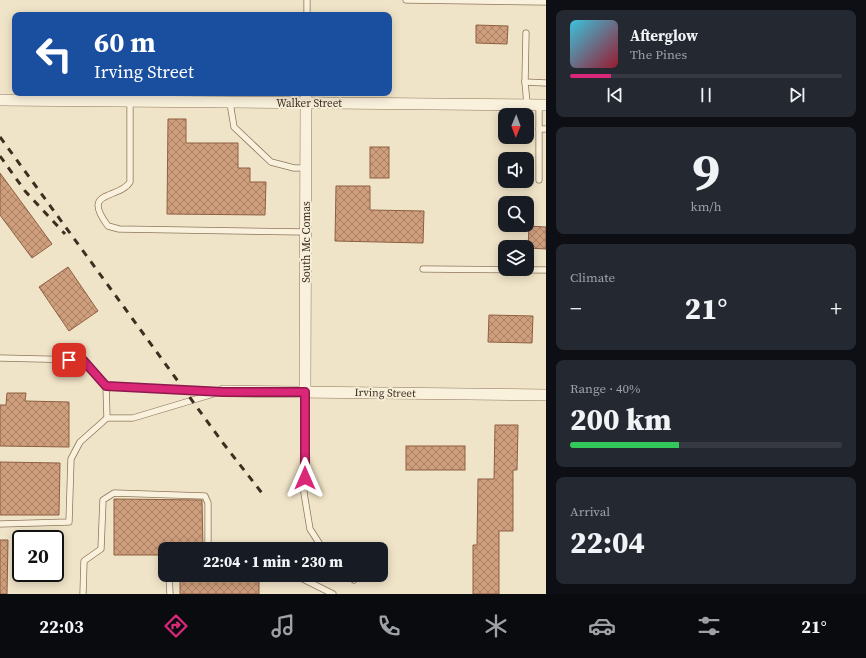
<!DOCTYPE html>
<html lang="en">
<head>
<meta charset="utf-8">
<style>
	:root { --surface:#171b24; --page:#242831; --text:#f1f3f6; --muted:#9ea1a6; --line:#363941; --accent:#db2777 }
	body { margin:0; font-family:"Source Serif 4",serif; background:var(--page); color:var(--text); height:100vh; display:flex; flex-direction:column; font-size:15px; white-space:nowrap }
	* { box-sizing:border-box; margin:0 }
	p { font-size:13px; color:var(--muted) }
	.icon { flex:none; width:22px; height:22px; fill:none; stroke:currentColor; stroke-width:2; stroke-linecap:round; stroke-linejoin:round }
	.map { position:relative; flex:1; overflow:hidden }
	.side { display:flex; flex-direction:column; gap:10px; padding:10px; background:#0d0f14; width:320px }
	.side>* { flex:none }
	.top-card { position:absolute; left:12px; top:12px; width:380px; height:84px; border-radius:8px; box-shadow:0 2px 10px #0003; background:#1a4fa0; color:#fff; overflow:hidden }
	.needle { width:26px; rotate:181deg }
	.buttons { position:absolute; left:498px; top:108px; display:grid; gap:8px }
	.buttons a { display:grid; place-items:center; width:36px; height:36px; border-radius:8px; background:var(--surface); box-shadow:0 2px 10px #0003; font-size:20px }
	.speed { position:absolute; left:12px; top:530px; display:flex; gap:8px; font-size:20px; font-weight:700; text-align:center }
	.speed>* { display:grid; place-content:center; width:52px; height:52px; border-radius:50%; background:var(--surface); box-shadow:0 2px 10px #0003; line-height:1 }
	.speed .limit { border:2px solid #111; border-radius:6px; background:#fff; color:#111 }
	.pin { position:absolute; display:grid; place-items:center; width:34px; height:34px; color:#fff; margin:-17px; border-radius:8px; box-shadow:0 2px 6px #0006 }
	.me { position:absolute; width:44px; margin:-22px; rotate:0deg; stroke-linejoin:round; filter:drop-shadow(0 0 3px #0008) }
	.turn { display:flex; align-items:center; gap:14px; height:84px; padding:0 16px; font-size:18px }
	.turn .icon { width:52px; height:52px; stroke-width:2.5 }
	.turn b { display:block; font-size:28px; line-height:34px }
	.big { font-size:30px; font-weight:800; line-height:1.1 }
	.side .widget { flex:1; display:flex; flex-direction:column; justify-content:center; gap:6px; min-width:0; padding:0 14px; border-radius:8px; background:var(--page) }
	.side .dial { align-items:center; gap:0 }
	.dial b { font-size:52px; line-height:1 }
	.song { display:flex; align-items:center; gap:12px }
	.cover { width:48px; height:48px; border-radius:6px; background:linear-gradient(135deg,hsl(190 70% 55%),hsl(350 70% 35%)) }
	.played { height:4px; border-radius:2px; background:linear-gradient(90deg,var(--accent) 15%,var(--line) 15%) }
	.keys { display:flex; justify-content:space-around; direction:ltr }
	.heat { display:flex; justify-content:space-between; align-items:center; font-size:22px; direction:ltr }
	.charge { height:6px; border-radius:3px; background:linear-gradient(90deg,#34c759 40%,var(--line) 0) }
	.trip { position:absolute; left:158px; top:542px; width:230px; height:40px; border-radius:8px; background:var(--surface); box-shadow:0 2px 10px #0003; font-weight:800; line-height:40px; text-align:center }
	.dock { display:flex; height:64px; justify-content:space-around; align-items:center; background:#090b0e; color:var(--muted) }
	.dock .icon { width:28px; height:28px }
	.dock .current { color:var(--accent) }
	.dock b { font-size:18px; color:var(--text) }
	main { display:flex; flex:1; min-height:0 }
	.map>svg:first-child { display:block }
</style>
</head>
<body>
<main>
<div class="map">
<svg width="546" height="594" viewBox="0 0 546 594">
	<defs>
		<pattern id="building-cross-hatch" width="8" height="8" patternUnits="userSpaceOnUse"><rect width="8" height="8" fill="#cf9f7d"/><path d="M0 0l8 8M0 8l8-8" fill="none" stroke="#a98266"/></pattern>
	</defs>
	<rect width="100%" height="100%" fill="#f0e4c8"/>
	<!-- building -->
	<g fill="url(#building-cross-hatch)" stroke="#8d5f41">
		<polygon points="476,25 508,26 507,44 476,43"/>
		<polygon points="168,119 186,119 186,143 238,143 238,168 250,168 250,182 266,182 265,215 167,214"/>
		<rect x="370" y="147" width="19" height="31"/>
		<polygon points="0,173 52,244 32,258 0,215"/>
		<polygon points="336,186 370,186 370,210 424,211 423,243 335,241"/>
		<polygon points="529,226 546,227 546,249 528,248"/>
		<polygon points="68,267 98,311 69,331 39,287"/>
		<polygon points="489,315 533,316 532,343 488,342"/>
		<polygon points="7,393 26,393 25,401 69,402 69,447 0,446 0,405 6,405"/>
		<polygon points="495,425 518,425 517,470 513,470 513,531 499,531 499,594 473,594 473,545 477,545 478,479 494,479"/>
		<rect x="406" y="446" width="59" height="24"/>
		<polygon points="0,462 60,463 59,515 0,515"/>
		<polygon points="114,499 202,500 203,549 165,549 165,555 114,555"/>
		<polygon points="0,540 8,540 7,594 0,594"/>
		<rect x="180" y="575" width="79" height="19"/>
	</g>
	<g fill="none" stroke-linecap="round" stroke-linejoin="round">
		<defs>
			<g id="lane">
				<polyline points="406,0 546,2"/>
				<polyline points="307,15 307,0"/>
				<polyline points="526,33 525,82 546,83"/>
				<polyline points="525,82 527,104"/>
				<path d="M130,102v80c-11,18 -50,7 -22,44l11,3 187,3"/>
				<polyline points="230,103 234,127 271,162 294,168 306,168"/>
				<polyline points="539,105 539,129 546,129"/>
				<polyline points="539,129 539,180"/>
				<polyline points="423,269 546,270"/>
				<polyline points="0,358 83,360 106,386 107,418 133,418 223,391 106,386"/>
				<polyline points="305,392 304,493 310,529 323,549"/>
				<polyline points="0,524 69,522 71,459 80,442 107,418"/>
				<polyline points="169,575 170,594"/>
				<polyline points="295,575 333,594"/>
				<polyline points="348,575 354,580"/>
				<polyline points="83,594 84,561 101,549 103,500 114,493 205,496 208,503 208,549"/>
			</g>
			<g id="street">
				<polyline points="0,100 546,105"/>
				<polyline points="223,391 546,395"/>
				<polyline points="305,392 306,93"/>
			</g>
		</defs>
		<!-- lane casing -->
		<use href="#lane" stroke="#8d765c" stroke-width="7"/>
		<!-- street casing -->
		<use href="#street" stroke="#8d765c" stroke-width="12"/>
		<!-- lane -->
		<use href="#lane" stroke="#faf1dc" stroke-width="5.5"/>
		<!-- street -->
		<use href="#street" stroke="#faf1dc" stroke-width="11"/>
		<!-- rail -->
		<g stroke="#3d2e20" stroke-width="3" stroke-dasharray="7 7" stroke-linecap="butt">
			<polyline points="0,137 223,443 265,497"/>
			<polyline points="0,156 25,191 65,234"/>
		</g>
	</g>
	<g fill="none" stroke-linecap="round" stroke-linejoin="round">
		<defs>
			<polyline id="route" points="69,360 83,360 106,386 223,392 305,392 305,478"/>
		</defs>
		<!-- route casing -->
		<use href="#route" stroke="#8e194d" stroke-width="10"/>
		<!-- route -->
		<use href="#route" stroke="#db2777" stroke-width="7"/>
	</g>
	<g text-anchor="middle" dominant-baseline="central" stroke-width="4" stroke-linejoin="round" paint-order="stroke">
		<!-- street labels -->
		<g font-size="11" fill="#3d2e20" stroke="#f7eed8">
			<text x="309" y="103">Walker Street</text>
			<text transform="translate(306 242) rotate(-90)">South Mc Comas</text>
			<text transform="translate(385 393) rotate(1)">Irving Street</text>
		</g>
	</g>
</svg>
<div class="buttons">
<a><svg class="needle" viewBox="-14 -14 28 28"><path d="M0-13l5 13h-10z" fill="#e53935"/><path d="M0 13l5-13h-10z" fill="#9ea1a6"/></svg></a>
<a><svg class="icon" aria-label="sound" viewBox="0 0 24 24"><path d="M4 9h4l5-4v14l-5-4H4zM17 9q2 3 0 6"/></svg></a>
<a><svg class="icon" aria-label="search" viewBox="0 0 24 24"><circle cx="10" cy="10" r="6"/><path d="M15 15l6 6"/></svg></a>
<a><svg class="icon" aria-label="layers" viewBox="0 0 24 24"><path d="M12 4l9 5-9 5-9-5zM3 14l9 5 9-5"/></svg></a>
</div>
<div class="speed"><div class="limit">20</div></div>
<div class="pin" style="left:69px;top:360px;background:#d93025"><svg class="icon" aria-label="arrive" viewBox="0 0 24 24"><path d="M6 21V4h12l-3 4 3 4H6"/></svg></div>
<svg class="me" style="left:305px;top:478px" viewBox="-20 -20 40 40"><path d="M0-17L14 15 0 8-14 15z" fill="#db2777" stroke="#fff" stroke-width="4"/></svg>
<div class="trip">22:04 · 1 min · 230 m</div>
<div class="top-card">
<div class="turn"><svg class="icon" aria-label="left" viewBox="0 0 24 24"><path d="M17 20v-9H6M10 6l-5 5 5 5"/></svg><div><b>60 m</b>Irving Street</div></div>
</div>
</div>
<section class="side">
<div class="widget">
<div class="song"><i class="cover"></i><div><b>Afterglow</b><p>The Pines</p></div></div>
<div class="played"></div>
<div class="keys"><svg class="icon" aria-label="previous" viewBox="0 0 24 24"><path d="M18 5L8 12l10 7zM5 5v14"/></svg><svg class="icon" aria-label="pause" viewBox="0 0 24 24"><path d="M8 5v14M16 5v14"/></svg><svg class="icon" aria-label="next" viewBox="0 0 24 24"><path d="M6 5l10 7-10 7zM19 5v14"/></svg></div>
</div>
<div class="widget dial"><b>9</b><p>km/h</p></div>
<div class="widget"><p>Climate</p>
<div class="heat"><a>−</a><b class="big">21°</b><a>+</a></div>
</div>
<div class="widget"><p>Range · 40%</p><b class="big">200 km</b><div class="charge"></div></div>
<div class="widget"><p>Arrival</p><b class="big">22:04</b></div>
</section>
</main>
<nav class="dock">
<b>22:03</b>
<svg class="icon current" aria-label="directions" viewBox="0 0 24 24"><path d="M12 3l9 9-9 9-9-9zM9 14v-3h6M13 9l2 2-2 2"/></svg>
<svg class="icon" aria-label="music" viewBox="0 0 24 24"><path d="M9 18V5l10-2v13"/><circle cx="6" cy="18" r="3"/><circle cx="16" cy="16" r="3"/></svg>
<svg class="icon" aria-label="phone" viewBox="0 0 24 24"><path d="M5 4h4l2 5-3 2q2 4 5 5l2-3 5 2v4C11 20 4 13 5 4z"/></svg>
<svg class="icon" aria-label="climate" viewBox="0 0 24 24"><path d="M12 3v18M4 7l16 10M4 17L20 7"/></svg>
<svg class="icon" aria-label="car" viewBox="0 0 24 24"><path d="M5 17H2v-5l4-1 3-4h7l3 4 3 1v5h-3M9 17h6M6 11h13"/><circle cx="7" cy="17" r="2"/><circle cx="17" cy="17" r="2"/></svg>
<svg class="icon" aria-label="filters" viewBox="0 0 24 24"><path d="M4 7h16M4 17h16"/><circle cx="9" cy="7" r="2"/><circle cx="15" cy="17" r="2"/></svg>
<b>21°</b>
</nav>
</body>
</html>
